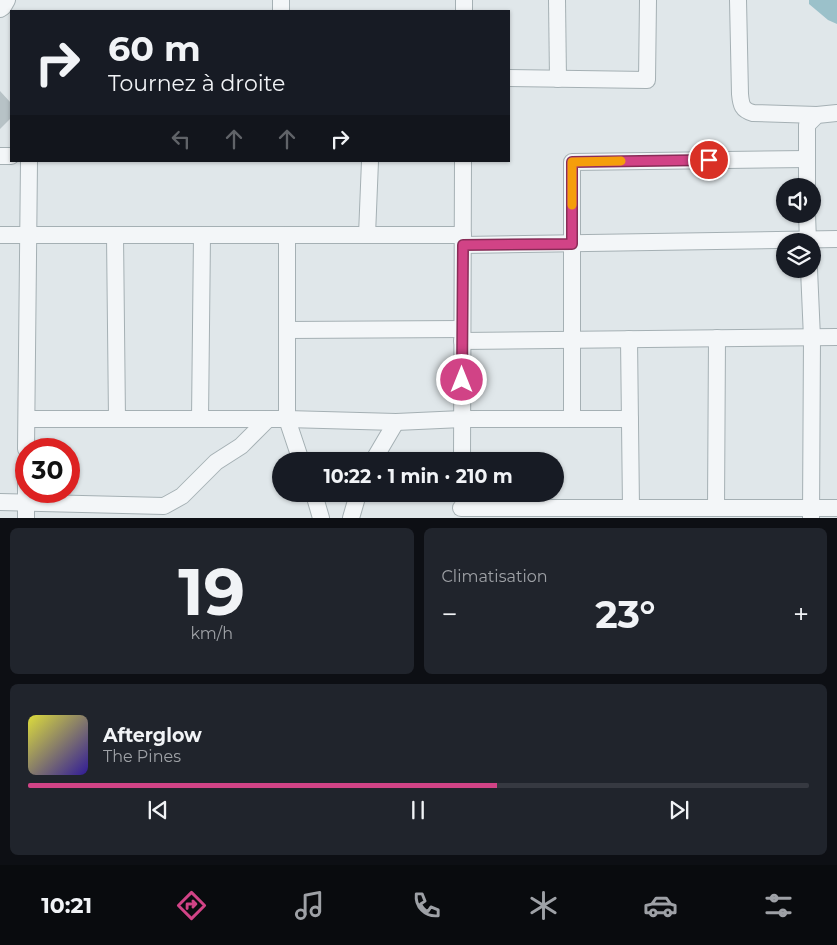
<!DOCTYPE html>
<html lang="fr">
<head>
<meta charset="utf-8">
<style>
	:root { --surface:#171b24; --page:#20242c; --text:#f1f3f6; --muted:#9ea1a6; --line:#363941; --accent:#d14386 }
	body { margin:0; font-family:Montserrat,sans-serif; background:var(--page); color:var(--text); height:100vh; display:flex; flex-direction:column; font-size:19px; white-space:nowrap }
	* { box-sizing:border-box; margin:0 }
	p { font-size:16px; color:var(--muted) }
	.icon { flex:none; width:28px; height:28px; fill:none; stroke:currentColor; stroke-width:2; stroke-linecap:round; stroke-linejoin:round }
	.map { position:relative; height:518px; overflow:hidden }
	.drawer { display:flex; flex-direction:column; gap:10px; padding:10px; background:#0d0f14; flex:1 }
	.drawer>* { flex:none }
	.top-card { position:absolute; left:10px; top:10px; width:500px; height:152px; border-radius:0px; box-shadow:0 1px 4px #0004; background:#171b24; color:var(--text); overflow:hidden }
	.fabs { position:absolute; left:776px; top:178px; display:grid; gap:10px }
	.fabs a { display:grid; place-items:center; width:45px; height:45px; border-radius:50%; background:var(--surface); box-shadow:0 1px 4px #0004; font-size:25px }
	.speed { position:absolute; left:15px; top:438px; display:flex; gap:10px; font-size:25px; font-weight:700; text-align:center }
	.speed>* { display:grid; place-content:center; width:65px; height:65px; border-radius:50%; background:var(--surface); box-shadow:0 1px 4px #0004; line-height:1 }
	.speed .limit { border:8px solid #d22; background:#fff; color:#111 }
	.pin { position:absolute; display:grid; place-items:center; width:42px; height:42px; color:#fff; margin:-21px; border:2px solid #fff; border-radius:50%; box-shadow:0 1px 5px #0007 }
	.me { position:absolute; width:55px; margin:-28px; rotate:0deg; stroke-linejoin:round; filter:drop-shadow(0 0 4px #0008) }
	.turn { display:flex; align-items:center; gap:18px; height:105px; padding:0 15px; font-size:22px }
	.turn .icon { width:65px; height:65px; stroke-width:2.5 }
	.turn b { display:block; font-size:35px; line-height:42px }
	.lanes { display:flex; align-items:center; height:48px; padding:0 15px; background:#0003; justify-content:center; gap:25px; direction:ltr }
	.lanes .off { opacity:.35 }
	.big { font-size:38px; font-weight:700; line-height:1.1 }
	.drawer .widget { flex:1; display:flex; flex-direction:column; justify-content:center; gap:8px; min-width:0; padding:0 18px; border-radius:8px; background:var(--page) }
	.drawer .dial { align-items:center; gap:0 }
	.dial b { font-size:65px; line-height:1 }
	.song { display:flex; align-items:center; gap:15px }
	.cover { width:60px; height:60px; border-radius:8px; background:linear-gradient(135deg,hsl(60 70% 55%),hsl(250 70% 35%)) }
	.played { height:5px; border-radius:2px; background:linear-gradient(90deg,var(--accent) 60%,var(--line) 60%) }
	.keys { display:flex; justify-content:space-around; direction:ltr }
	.heat { display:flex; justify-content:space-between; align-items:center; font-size:28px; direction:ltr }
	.drawer .tiles { flex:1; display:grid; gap:10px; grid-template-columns:1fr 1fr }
	.widget:last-child { grid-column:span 2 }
	.trip { position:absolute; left:272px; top:452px; width:292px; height:50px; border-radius:25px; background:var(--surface); box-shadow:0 1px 4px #0004; font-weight:700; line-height:50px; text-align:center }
	.dock { display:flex; height:80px; justify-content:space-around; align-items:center; background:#090b0e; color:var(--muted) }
	.dock .icon { width:35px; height:35px }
	.dock .active { color:var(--accent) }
	.dock b { font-size:22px; color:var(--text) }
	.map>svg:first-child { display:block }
</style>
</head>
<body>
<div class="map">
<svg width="837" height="518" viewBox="0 0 837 518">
	<rect width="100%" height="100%" fill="#e0e7ea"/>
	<!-- water -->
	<polygon fill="#9bc1ca" points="809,0 837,0 837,24 828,20 809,4"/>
	<!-- building -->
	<polygon fill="#b7c2c6" points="0,91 11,103 11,118 0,129"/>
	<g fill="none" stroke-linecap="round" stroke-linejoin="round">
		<defs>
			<g id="street">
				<polyline points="281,0 281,11"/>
				<polyline points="464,0 464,11"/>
				<polyline points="557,0 558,79"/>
				<path d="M738,0l2,94c1,11 2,16 13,19l64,2"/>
				<polyline points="0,9 3,7 7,0"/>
				<polyline points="509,78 647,80 648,0"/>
				<polyline points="0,156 11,156"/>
				<polyline points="807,186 807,125 817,115 837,113"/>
				<polyline points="807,214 808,241"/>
				<polyline points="0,235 463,235"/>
				<polyline points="115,235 117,419"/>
				<polyline points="287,235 287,419 301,461"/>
				<polyline points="367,235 370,161"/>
				<polyline points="463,245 837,239"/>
				<polyline points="809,269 812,338 811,518"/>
				<polyline points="287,330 462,329"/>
				<polyline points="629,339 631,508"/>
				<polyline points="462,341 837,337"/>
				<polyline points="27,419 287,419 396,422 462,419 630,419"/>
				<polyline points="200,419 202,235"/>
				<polyline points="572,419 572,162 807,159"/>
				<polyline points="26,449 29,161"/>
				<polyline points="373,461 396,422"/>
				<polyline points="462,461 463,161"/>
				<polyline points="314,494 321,518"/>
				<polyline points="0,502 164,506 182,496 216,462 241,446 268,419"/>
				<polyline points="461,508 837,508"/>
				<polyline points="716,508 717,338"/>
				<polyline points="26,518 26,464"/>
				<polyline points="351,518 358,494"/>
			</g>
		</defs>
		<!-- street casing -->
		<use href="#street" stroke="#a5b0b4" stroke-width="18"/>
		<!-- street -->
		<use href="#street" stroke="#f3f6f8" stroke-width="16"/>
	</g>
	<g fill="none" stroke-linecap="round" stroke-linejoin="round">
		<defs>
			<polyline id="route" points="462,380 463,245 572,244 572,162 709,160"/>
		</defs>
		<!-- route casing -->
		<use href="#route" stroke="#882c57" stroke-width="12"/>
		<!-- route -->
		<use href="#route" stroke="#d14386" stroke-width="9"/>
		<!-- slow -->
		<polyline stroke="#f59e0b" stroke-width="9" points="572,205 572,162 621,161"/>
	</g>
</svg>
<div class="fabs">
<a><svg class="icon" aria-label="sound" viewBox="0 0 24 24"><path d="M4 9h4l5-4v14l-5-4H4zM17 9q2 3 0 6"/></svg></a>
<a><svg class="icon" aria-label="layers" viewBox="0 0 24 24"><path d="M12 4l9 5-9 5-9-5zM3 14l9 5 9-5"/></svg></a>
</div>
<div class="speed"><div class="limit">30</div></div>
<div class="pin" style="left:709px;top:160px;background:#d93025"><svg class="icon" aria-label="arrive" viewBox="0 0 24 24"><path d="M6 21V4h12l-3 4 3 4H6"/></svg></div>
<svg class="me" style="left:462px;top:380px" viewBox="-20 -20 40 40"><circle r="17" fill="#d14386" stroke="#fff" stroke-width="3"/><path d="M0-11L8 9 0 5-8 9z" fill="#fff"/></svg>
<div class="trip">10:22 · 1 min · 210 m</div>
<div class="top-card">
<div class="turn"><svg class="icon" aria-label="right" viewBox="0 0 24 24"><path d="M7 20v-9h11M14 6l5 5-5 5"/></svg><div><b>60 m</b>Tournez à droite</div></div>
<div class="lanes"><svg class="icon off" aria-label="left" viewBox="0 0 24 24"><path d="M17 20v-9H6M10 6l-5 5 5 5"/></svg><svg class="icon off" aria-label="ahead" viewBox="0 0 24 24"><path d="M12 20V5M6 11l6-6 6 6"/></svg><svg class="icon off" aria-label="ahead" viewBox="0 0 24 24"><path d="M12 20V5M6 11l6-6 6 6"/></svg><svg class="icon" aria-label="right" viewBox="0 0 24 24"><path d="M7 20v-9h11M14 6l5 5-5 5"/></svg></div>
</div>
</div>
<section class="drawer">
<div class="tiles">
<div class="widget dial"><b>19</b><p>km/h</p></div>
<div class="widget"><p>Climatisation</p>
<div class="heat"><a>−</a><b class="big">23°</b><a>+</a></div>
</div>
<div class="widget">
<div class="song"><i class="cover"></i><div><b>Afterglow</b><p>The Pines</p></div></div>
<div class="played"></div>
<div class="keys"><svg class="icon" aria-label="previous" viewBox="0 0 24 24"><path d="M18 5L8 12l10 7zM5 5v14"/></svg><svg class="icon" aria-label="pause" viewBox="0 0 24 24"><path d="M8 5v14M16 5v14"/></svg><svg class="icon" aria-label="next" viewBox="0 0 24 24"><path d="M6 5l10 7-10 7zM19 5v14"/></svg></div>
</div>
</div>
</section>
<nav class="dock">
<b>10:21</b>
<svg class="icon active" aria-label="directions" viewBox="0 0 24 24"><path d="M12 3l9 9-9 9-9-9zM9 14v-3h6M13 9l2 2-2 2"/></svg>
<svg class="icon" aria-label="music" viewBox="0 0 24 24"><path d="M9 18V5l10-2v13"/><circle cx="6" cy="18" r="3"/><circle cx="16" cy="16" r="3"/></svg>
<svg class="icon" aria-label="phone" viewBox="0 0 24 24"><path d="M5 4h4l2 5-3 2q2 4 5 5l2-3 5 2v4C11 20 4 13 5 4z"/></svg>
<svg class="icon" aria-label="climate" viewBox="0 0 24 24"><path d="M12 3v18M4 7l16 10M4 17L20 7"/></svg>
<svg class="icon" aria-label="car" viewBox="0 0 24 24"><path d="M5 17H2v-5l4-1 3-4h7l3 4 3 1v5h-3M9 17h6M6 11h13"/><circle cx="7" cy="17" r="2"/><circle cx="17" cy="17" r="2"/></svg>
<svg class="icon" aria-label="filters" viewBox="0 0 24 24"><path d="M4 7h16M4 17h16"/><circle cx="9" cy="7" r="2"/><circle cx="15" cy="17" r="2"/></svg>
</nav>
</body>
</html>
